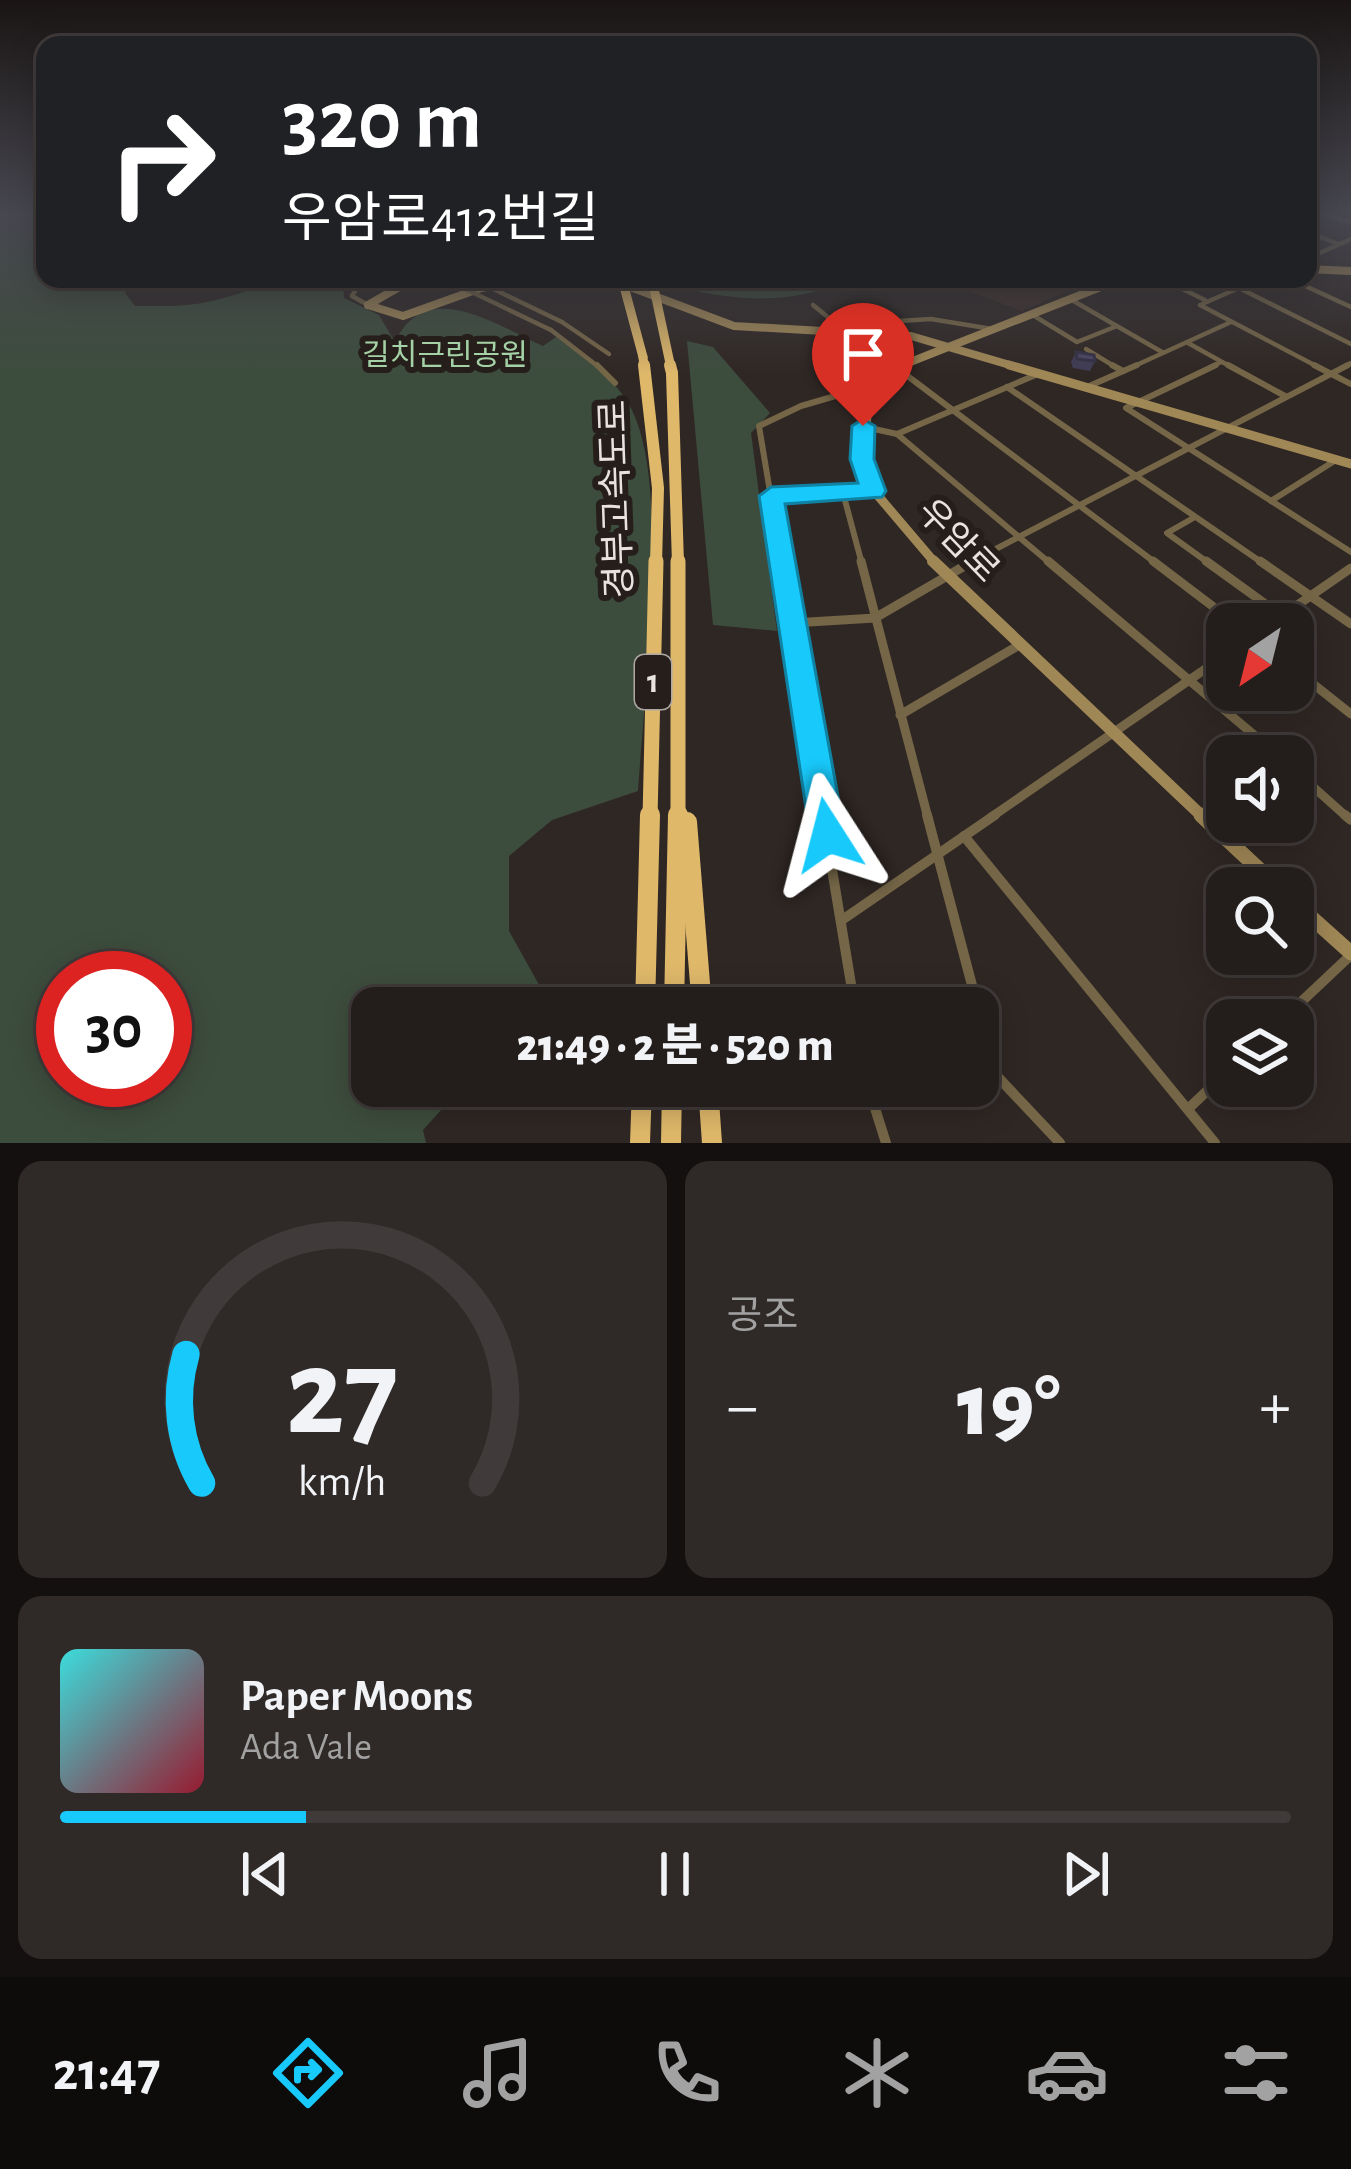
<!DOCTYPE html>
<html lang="ko">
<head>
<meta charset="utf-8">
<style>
	:root { --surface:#231d1b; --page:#2f2a28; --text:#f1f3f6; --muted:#a3a2a3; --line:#403b3a; --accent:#18cafc }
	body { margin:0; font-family:"Alegreya Sans","Noto Sans KR",sans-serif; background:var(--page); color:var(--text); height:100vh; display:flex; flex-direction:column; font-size:45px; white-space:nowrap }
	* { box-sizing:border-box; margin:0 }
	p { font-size:39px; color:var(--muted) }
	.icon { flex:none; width:66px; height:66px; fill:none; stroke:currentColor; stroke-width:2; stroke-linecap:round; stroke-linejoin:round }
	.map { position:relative; height:1143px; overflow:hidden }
	.sheet { display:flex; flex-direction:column; gap:18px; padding:18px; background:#13100f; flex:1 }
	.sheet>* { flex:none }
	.guide { position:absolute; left:36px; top:36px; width:1281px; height:252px; border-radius:24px; box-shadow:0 6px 30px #0003,0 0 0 3px var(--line); background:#202124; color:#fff; overflow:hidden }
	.needle { width:78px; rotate:215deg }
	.tools { position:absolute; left:1206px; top:603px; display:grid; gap:24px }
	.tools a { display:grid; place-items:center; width:108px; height:108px; border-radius:24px; background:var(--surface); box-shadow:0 6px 30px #0003,0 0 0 3px var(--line); font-size:60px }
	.speed { position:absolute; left:36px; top:951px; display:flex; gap:24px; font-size:60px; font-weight:700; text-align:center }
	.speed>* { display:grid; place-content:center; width:156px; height:156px; border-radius:50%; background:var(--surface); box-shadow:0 6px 30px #0003,0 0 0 3px var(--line); line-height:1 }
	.speed .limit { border:18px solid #d22; background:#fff; color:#111 }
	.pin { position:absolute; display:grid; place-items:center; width:102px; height:102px; color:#fff; margin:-123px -51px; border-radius:50% 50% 50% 0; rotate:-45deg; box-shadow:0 0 12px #0007 }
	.pin .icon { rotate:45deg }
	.me { position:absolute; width:132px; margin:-66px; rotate:351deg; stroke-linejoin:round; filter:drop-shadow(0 0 9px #0008) }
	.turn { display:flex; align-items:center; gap:42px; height:252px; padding:0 48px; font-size:54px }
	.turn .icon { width:156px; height:156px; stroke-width:2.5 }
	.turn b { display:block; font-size:84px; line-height:102px }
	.big { font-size:90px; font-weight:800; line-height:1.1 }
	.sheet .card { flex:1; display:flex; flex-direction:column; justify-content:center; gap:18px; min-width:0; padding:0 42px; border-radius:24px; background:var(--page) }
	.sheet .dial { align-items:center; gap:0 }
	.dial svg { height:312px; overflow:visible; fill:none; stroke:var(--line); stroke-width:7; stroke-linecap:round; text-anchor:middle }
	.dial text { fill:var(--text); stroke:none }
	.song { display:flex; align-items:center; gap:36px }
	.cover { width:144px; height:144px; border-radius:18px; background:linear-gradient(135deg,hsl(180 70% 55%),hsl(350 70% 35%)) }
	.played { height:12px; border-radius:6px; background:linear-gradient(90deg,var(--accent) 20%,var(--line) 20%) }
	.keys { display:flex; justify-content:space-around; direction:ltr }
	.heat { display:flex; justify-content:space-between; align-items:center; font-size:66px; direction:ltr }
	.sheet .tiles { flex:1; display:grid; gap:18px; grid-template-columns:1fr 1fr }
	.card:last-child { grid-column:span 2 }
	.trip { position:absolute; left:351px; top:987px; width:648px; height:120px; border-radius:24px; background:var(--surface); box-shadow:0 6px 30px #0003,0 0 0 3px var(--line); font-weight:800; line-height:120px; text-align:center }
	.menu { display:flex; height:192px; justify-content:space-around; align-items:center; background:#0e0c0b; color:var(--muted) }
	.menu .icon { width:84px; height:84px }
	.menu .selected { color:var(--accent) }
	.menu b { font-size:54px; color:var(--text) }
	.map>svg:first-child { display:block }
</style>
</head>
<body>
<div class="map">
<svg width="1351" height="1143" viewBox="0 0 1351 1143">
	<rect width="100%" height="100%" fill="#2f2724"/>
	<!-- built -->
	<polygon fill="#3d2f29" points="937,279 1088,279 1091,281 1022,311"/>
	<!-- green -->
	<g fill="#3d4d3d" fill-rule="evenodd">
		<path d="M0,214h45v65h85l-5,14 10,13c26,0 52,1 77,-5 48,-12 80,-32 131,-18l1,15 35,17 16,27c31,-66 101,-17 148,4l13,-9c32,21 68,47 81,85 31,85 7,276 1,369l-86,29 -43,36v75l43,77h-180v78h103l-15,3 -37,41 3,13h-426zM63,978h102v102h-102z"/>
		<path d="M666,279h184c-60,28 -120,22 -183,5z"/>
		<polygon points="687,341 713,347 770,413 751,433 777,631 713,625"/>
	</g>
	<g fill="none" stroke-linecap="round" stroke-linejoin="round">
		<!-- street-far3 -->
		<g stroke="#756647" stroke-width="4.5">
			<polyline points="1322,214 1351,222"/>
			<polyline points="1308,232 1338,244"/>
			<polyline points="1308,258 1351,239"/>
			<polyline points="362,279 352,296 368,305"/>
			<polyline points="1162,279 1205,300"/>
			<polyline points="1259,279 1200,305 1320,368"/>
			<polyline points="1290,279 1351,307"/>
			<polyline points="1239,288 1351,344"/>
			<polyline points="1070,299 1162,352"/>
			<polyline points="813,305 840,327"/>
			<polyline points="1031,314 1077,342 1117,326"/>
			<polyline points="562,322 609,354"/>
			<polyline points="837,325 931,319 992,329"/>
			<polyline points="551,330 600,368"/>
			<polyline points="1188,343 1233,368"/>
			<polyline points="1086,349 1117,368"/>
			<polyline points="1130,368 1231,322"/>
			<polyline points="1209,368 1221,362"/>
			<polyline points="1342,368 1351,363"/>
		</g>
		<!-- street-far2 -->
		<g stroke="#756647" stroke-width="6">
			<polyline points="597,365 615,383"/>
			<polyline points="1112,365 1123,371"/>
			<polyline points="1216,365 1126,408 1351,552"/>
			<polyline points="1228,365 1285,396"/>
			<polyline points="1314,365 1351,384"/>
			<polyline points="897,368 1157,564"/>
			<polyline points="1007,387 1264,564"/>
			<polyline points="1087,387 1137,365"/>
			<polyline points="865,427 897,434 1051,564"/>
			<polyline points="897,434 1038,374"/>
			<polyline points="843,493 862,564"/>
			<polyline points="771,496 874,491"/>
			<polyline points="1271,501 1336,460"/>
			<polyline points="1195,517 1167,533 1210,564"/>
			<polyline points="782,564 759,426 801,406 880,383"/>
			<polyline points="967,564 1348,365"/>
		</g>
		<!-- street-far1 -->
		<g stroke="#756647" stroke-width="9">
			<polyline points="781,561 824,818"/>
			<polyline points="861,561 928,818"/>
			<polyline points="1048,561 1279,756"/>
			<polyline points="1153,561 1236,624"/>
			<polyline points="1206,561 1282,616"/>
			<polyline points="1260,561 1351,624"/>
			<polyline points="793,623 875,618 973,561"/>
			<polyline points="1270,624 1351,568"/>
			<polyline points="1293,668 1351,714"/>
			<polyline points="900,715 1021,644"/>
			<polyline points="1293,769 1348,818"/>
			<polyline points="990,818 1227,654"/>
		</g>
		<!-- street -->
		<g stroke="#756647" stroke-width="10">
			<polyline points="823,815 855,1008"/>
			<polyline points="927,815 978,1008"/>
			<polyline points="1345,815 1351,820"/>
			<polyline points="964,836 1215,1143"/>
			<polyline points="842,920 995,815"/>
			<polyline points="978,1009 996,1075 1060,1143"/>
			<polyline points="1282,1020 1351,955"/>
			<polyline points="868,1086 886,1143"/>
			<polyline points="1188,1109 1227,1072"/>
		</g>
		<!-- secondary-far3 -->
		<g stroke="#a08756" stroke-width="8">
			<polyline points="1308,269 1351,271"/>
			<polyline points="609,279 734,326 911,336 1020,368"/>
			<polyline points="368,305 403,316 481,288 532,279"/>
			<polyline points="368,305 413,279"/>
			<polyline points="839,333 893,368"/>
			<polyline points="895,368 1121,279"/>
		</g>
		<!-- secondary-far2 -->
		<g stroke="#a08756" stroke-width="9">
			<polyline points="889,365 894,368"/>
			<polyline points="902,365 881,382 868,408 862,459 874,491 936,564"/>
			<polyline points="1009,365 1351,464"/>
		</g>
		<!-- secondary-far1 -->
		<polyline stroke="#a08756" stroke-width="12" points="933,561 1204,818"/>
		<!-- secondary -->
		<g stroke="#a08756" stroke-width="15">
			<polyline points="1201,815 1279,888"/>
			<polyline points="1293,901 1351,953"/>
		</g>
		<!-- highway-far3 -->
		<polyline stroke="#dfb86a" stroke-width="9" points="643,357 644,368"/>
		<!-- highway-far2 -->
		<g stroke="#dfb86a" stroke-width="12">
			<polyline points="644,365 658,488 656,564"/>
			<polyline points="672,373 678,564"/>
		</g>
		<!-- highway-far1 -->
		<g stroke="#dfb86a" stroke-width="15">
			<polyline points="678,561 678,818"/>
			<polyline points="650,818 656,561"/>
		</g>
		<!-- highway -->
		<g stroke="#dfb86a" stroke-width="20">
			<polyline points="687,822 702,1008"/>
			<polyline points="645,1008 650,815"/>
			<polyline points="674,1008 678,815"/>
			<polyline points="708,1086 712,1143"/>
			<polyline points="640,1143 642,1086"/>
			<polyline points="671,1143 672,1086"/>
		</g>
		<!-- street-bridge -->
		<g stroke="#756647" stroke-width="4.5">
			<polyline points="473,279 562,322"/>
			<polyline points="457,285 551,330"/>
		</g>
		<!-- highway-bridge-far1 -->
		<g stroke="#dfb86a" stroke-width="9">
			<polyline points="622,279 643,357"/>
			<polyline points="652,279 671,368"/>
		</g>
		<!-- highway-bridge -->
		<polyline stroke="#dfb86a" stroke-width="12" points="670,365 672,373"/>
	</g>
	<!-- wall -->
	<polygon fill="#403c55" points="1076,352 1095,361 1090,371 1073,368 1071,362"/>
	<!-- building -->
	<polygon fill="#4b4663" stroke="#343145" stroke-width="3" points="1076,352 1094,355 1095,361 1077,359"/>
	<!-- sky -->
	<linearGradient id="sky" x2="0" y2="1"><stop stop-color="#1a1514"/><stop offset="0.57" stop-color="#474750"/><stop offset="1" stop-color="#474750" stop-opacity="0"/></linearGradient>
	<rect width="1351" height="374" fill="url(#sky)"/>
	<!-- route -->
	<polygon fill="#18cafc" stroke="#1083a4" stroke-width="3" points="863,419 875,426 874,459 886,491 882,497 785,504 845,835 840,848 828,853 815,848 810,835 759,496 771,487 858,483 850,459 852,426"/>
	<g text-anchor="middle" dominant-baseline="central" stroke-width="12" stroke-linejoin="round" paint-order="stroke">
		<!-- far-park labels -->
		<g font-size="30" fill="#a4d2a6" stroke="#251e1a">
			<text x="445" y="356">길치근린공원</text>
		</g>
		<!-- shield labels -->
		<rect fill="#251e1a" stroke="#aea8a5" stroke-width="3" x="635" y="655" width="36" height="54" rx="9"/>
		<g font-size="33" font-weight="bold" fill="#e8e3e0">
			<text x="653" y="682">1</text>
		</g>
		<!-- street labels -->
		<g font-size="36" fill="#e8e3e0" stroke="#251e1a">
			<text transform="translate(617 499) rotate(-92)">경부고속도로</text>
			<text transform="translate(958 541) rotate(46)">우암로</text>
		</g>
	</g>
</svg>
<div class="tools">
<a><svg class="needle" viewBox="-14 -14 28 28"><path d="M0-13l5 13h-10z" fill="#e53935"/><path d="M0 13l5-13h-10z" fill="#a3a2a3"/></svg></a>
<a><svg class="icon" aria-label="sound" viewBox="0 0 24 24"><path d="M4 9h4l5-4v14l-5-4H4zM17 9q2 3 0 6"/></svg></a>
<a><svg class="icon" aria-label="search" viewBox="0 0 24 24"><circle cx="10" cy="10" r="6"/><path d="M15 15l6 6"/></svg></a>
<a><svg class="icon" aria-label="layers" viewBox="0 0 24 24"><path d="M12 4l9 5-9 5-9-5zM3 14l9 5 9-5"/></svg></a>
</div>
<div class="speed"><div class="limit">30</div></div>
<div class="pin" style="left:863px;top:426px;background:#d93025"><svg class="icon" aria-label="arrive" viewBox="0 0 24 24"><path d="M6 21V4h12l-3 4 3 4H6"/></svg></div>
<svg class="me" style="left:828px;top:835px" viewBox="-20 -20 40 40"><path d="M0-17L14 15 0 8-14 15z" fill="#18cafc" stroke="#fff" stroke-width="4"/></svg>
<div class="trip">21:49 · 2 분 · 520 m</div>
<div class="guide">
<div class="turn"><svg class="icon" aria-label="right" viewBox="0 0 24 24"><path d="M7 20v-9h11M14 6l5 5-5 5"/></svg><div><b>320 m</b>우암로412번길</div></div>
</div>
</div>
<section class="sheet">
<div class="tiles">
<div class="card dial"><svg viewBox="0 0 100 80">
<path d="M14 69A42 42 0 1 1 86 69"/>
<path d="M14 69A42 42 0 0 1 10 36" stroke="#18cafc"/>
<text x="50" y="56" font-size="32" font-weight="700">27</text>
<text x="50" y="72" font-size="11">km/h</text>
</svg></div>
<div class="card"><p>공조</p>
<div class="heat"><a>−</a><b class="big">19°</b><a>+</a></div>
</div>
<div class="card">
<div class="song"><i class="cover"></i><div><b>Paper Moons</b><p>Ada Vale</p></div></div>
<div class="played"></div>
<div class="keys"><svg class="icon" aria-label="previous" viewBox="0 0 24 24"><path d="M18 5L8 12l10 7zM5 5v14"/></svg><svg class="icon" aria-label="pause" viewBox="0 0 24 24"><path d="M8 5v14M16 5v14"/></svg><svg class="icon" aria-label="next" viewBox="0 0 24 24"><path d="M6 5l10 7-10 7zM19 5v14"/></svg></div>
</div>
</div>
</section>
<nav class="menu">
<b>21:47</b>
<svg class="icon selected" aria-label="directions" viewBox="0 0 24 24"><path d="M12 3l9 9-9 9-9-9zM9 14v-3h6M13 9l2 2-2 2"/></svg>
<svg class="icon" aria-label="music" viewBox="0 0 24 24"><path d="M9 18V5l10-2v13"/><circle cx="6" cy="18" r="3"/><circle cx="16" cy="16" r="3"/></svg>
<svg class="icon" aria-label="phone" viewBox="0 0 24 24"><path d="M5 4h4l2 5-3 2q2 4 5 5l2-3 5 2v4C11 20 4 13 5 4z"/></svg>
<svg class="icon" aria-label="climate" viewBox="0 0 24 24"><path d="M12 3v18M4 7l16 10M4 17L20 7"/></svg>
<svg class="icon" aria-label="car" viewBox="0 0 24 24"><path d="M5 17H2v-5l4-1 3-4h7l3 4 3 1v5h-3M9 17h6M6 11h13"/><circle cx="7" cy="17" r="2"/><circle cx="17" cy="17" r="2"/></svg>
<svg class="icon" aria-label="filters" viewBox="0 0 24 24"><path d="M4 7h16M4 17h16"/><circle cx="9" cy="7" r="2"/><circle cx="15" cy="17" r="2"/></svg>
</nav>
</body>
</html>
